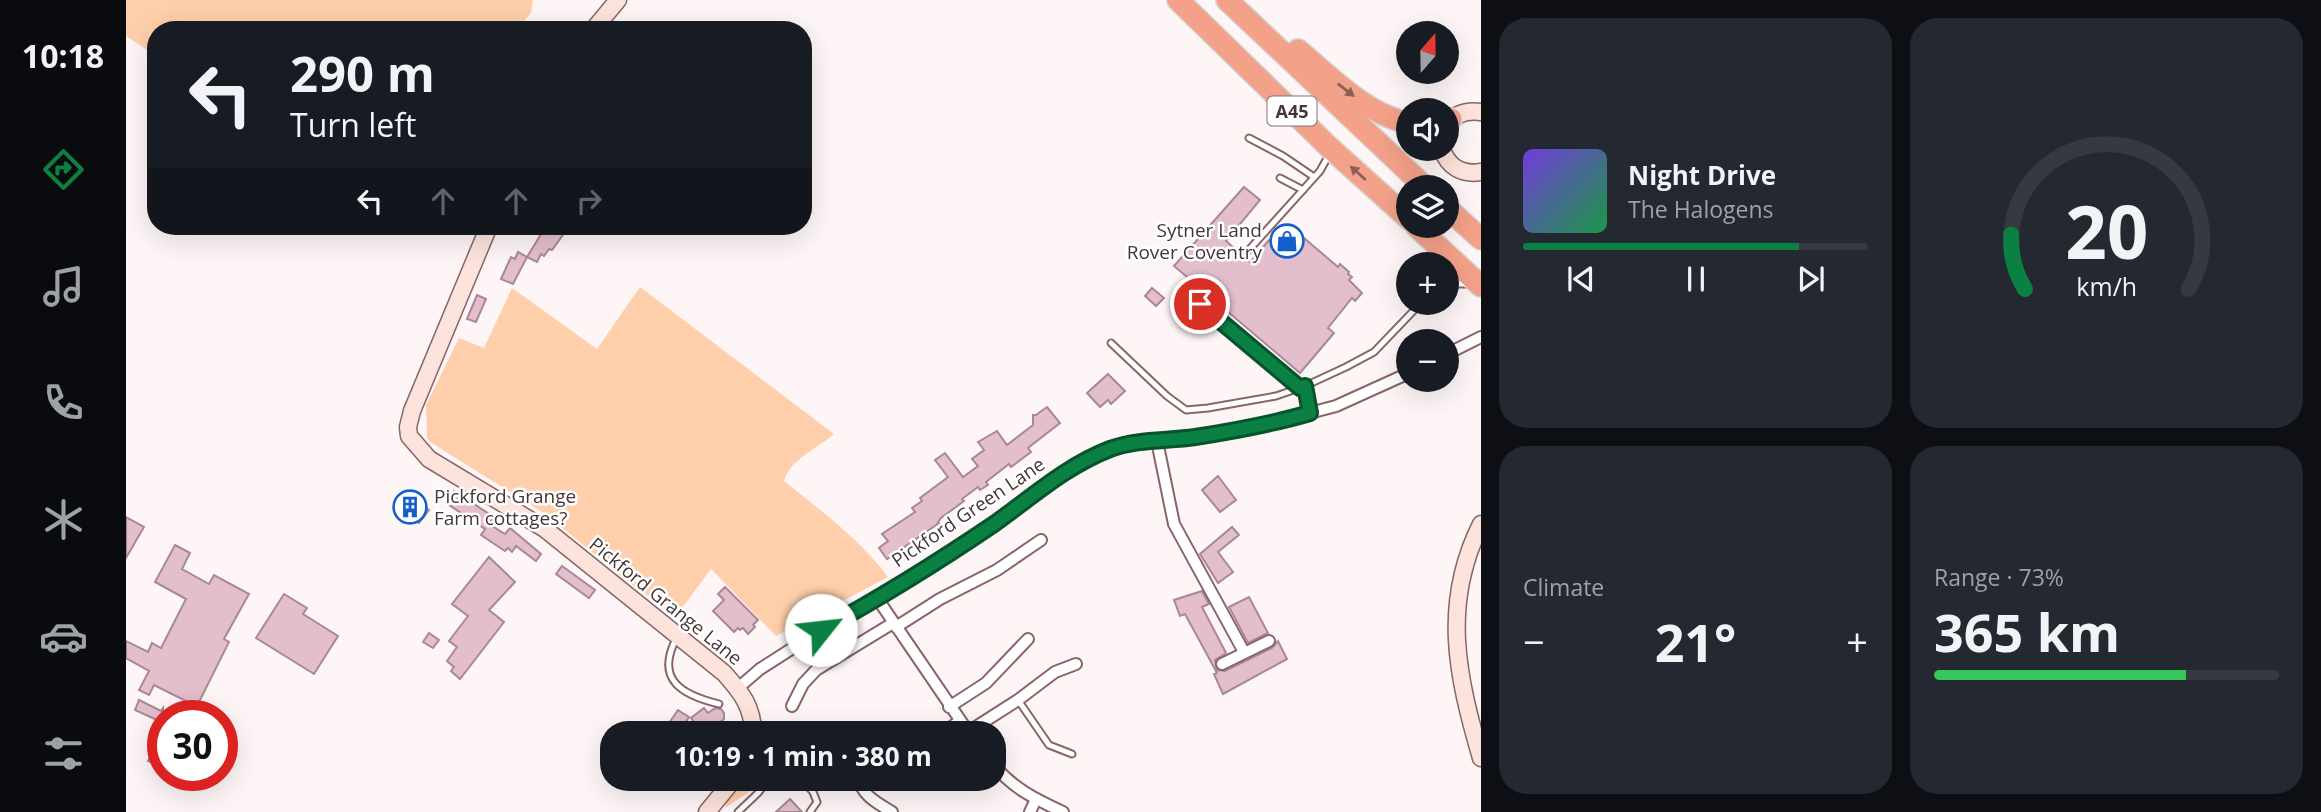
<!DOCTYPE html>
<html lang="en">
<head>
<meta charset="utf-8">
<style>
	:root { --surface:#171b24; --page:#242831; --text:#f1f3f6; --muted:#9ea1a6; --line:#363941; --accent:#0b8043 }
	body { margin:0; font-family:"Open Sans",sans-serif; background:var(--page); color:var(--text); height:100vh; display:flex; flex-direction:column; font-size:26px; white-space:nowrap }
	* { box-sizing:border-box; margin:0 }
	p { font-size:23px; color:var(--muted) }
	.icon { flex:none; width:38px; height:38px; fill:none; stroke:currentColor; stroke-width:2; stroke-linecap:round; stroke-linejoin:round }
	.map { position:relative; flex:1; overflow:hidden }
	.panel { display:flex; flex-direction:column; gap:18px; padding:18px; background:#0d0f14; width:840px }
	.panel>* { flex:none }
	.hud { position:absolute; left:21px; top:21px; width:665px; height:214px; border-radius:28px; box-shadow:0 7px 28px #0002; background:#171b24; color:var(--text); overflow:hidden }
	.needle { width:46px; rotate:20deg }
	.tools { position:absolute; left:1270px; top:21px; display:grid; gap:14px }
	.tools a { display:grid; place-items:center; width:63px; height:63px; border-radius:50%; background:var(--surface); box-shadow:0 7px 28px #0002; font-size:35px }
	.speed { position:absolute; left:21px; top:700px; display:flex; gap:14px; font-size:35px; font-weight:700; text-align:center }
	.speed>* { display:grid; place-content:center; width:91px; height:91px; border-radius:50%; background:var(--surface); box-shadow:0 7px 28px #0002; line-height:1 }
	.speed .limit { border:10px solid #d22; background:#fff; color:#111 }
	.pin { position:absolute; display:grid; place-items:center; width:60px; height:60px; color:#fff; margin:-30px; border:4px solid #fff; border-radius:50%; box-shadow:0 2px 7px #0007 }
	.me { position:absolute; width:77px; margin:-38px; rotate:61deg; stroke-linejoin:round; filter:drop-shadow(0 0 5px #0008) }
	.turn { display:flex; align-items:center; gap:24px; height:147px; padding:0 28px; font-size:32px }
	.turn .icon { width:91px; height:91px; stroke-width:2.5 }
	.turn b { display:block; font-size:49px; line-height:60px }
	.lanes { display:flex; align-items:center; height:66px; padding:0 28px; background:#0003; justify-content:center; gap:35px; direction:ltr }
	.lanes .off { opacity:.35 }
	.big { font-size:52px; font-weight:700; line-height:1.1 }
	.panel .widget { flex:1; display:flex; flex-direction:column; justify-content:center; gap:10px; min-width:0; padding:0 24px; border-radius:28px; background:var(--page) }
	.panel .dial { align-items:center; gap:0 }
	.dial svg { height:182px; overflow:visible; fill:none; stroke:var(--line); stroke-width:7; stroke-linecap:round; text-anchor:middle }
	.dial text { fill:var(--text); stroke:none }
	.song { display:flex; align-items:center; gap:21px }
	.cover { width:84px; height:84px; border-radius:10px; background:linear-gradient(135deg,hsl(260 70% 55%),hsl(140 70% 35%)) }
	.played { height:7px; border-radius:4px; background:linear-gradient(90deg,var(--accent) 80%,var(--line) 80%) }
	.keys { display:flex; justify-content:space-around; direction:ltr }
	.heat { display:flex; justify-content:space-between; align-items:center; font-size:38px; direction:ltr }
	.charge { height:10px; border-radius:5px; background:linear-gradient(90deg,#34c759 73%,var(--line) 0) }
	.panel .tiles { flex:1; display:grid; gap:18px; grid-template-columns:repeat(2,1fr) }
	.trip { position:absolute; left:474px; top:721px; width:406px; height:70px; border-radius:28px; background:var(--surface); box-shadow:0 7px 28px #0002; font-weight:700; line-height:70px; text-align:center }
	main { display:flex; flex:1; min-height:0 }
	.tab-bar { display:flex; flex-direction:column; width:126px; justify-content:space-around; align-items:center; background:#090b0e; color:var(--muted) }
	.tab-bar .icon { width:49px; height:49px }
	.tab-bar .on { color:var(--accent) }
	.tab-bar b { font-size:32px; color:var(--text) }
	.map>svg:first-child { display:block }
</style>
</head>
<body>
<main>
<nav class="tab-bar">
<b>10:18</b>
<svg class="icon on" aria-label="directions" viewBox="0 0 24 24"><path d="M12 3l9 9-9 9-9-9zM9 14v-3h6M13 9l2 2-2 2"/></svg>
<svg class="icon" aria-label="music" viewBox="0 0 24 24"><path d="M9 18V5l10-2v13"/><circle cx="6" cy="18" r="3"/><circle cx="16" cy="16" r="3"/></svg>
<svg class="icon" aria-label="phone" viewBox="0 0 24 24"><path d="M5 4h4l2 5-3 2q2 4 5 5l2-3 5 2v4C11 20 4 13 5 4z"/></svg>
<svg class="icon" aria-label="climate" viewBox="0 0 24 24"><path d="M12 3v18M4 7l16 10M4 17L20 7"/></svg>
<svg class="icon" aria-label="car" viewBox="0 0 24 24"><path d="M5 17H2v-5l4-1 3-4h7l3 4 3 1v5h-3M9 17h6M6 11h13"/><circle cx="7" cy="17" r="2"/><circle cx="17" cy="17" r="2"/></svg>
<svg class="icon" aria-label="filters" viewBox="0 0 24 24"><path d="M4 7h16M4 17h16"/><circle cx="9" cy="7" r="2"/><circle cx="15" cy="17" r="2"/></svg>
</nav>
<div class="map">
<svg width="1355" height="812" viewBox="0 0 1355 812">
	<rect width="100%" height="100%" fill="#fef6f6"/>
	<!-- green -->
	<g fill="#fecfaa">
		<polygon points="0,0 407,0 405,13 390,30 30,30 30,56 0,36"/>
		<path d="M514,287l194,147c-17,15 -44,25 -50,47 37,30 75,57 104,96l-112,59 -65,-67 -35,47 -49,-35 -80,-66 -117,-73 -3,-4 -1,-33 33,-67 25,10 28,-60 85,61z"/>
		<polygon points="619,779 636,779 623,792 599,808 600,803"/>
	</g>
	<!-- building -->
	<g fill="#e3becd" stroke="#aa8796" stroke-width="2">
		<polygon points="1118,187 1134,200 1100,241 1124,262 1143,240 1157,252 1171,236 1176,241 1178,238 1212,267 1214,264 1223,272 1222,274 1226,277 1223,280 1236,293 1229,301 1226,298 1202,328 1208,333 1174,373 1048,266"/>
		<polygon points="420,226 431,226 439,232 426,250 423,249 418,256 415,254 411,262 401,257 387,284 375,279 385,257 389,259 392,252 401,257"/>
		<polygon points="1026,288 1038,298 1030,306 1019,296"/>
		<polygon points="351,295 360,299 350,322 341,319"/>
		<polygon points="982,374 999,391 985,404 982,400 974,407 961,393"/>
		<polygon points="921,407 934,423 902,448 905,452 885,467 883,464 860,482 862,485 854,490 852,487 836,499 838,501 815,518 812,522 813,523 761,559 753,548 762,541 756,534 789,512 786,508 796,501 794,498 822,477 809,460 819,453 837,477 852,466 846,459 858,450 852,442 871,431 881,445 907,425 907,415 910,415"/>
		<polygon points="1092,476 1110,500 1094,512 1076,490"/>
		<polygon points="328,491 368,517 363,524 379,534 384,528 415,554 410,561 390,546 386,552 382,548 379,551 355,535 359,529 320,503"/>
		<polygon points="280,493 303,510 293,523 280,512 277,516 268,509"/>
		<polygon points="0,517 18,527 0,558"/>
		<polygon points="1106,527 1113,535 1092,552 1107,572 1092,583 1074,554"/>
		<polygon points="49,545 64,553 56,569 83,584 88,575 123,594 98,639 103,642 66,716 54,716 62,702 28,685 23,695 13,690 23,671 0,658 0,641 22,652 26,643 35,648 60,599 29,582"/>
		<polygon points="363,557 389,582 363,610 378,622 334,679 325,671 328,667 321,661 331,647 323,641 342,616 326,604"/>
		<polygon points="436,566 469,590 463,598 430,574"/>
		<polygon points="599,587 632,620 627,625 629,627 622,634 617,628 614,630 612,628 608,632 587,611 598,600 592,594"/>
		<polygon points="1076,591 1083,604 1076,607 1100,653 1089,660 1091,670 1099,671 1146,648 1152,641 1161,659 1097,694 1088,674 1091,673 1059,614 1054,616 1048,600"/>
		<polygon points="158,594 181,608 177,614 212,636 188,674 130,638"/>
		<polygon points="1123,597 1142,633 1122,643 1103,607"/>
		<polygon points="303,633 313,640 307,648 297,642"/>
		<polygon points="13,700 35,711 37,708 37,756 32,765 22,761 32,740 24,736 31,720 9,710"/>
		<polygon points="578,708 582,713 589,708 595,709 598,713 598,719 579,733 575,733 565,718"/>
		<polygon points="552,710 563,717 554,731 543,723"/>
		<polygon points="664,799 676,812 650,812"/>
	</g>
	<g fill="none" stroke-linecap="round" stroke-linejoin="round">
		<defs>
			<g id="lane">
				<polyline points="1123,138 1157,156 1188,177"/>
				<polyline points="1154,178 1177,190"/>
				<polyline points="1121,252 1194,171 1204,153"/>
				<polyline points="1321,284 1343,284"/>
				<polyline points="1055,288 1174,388"/>
				<polyline points="985,343 1041,396 1060,410 1082,408 1150,396 1179,386 1220,367 1248,352 1295,303"/>
				<polyline points="1179,386 1184,413"/>
				<path d="M550,639c-21,41 6,56 43,65"/>
				<polyline points="892,700 923,745 946,754"/>
				<polyline points="675,779 687,792 691,802 684,812"/>
				<polyline points="612,812 632,793 643,779"/>
			</g>
			<g id="street">
				<polyline points="1321,354 1355,337"/>
				<polyline points="1031,441 1048,524 1118,652"/>
				<polyline points="751,598 843,733"/>
				<polyline points="770,627 814,599 871,570 915,540"/>
				<polyline points="1096,664 1143,641"/>
				<polyline points="612,688 634,669 695,630 742,604 866,524 958,460 988,447 1009,443 1067,437 1146,423 1210,406 1283,373"/>
				<polyline points="666,706 677,684 690,670 767,623"/>
				<polyline points="823,707 860,683 902,639"/>
				<polyline points="842,732 892,700 929,672 950,664"/>
				<polyline points="816,733 834,721"/>
				<path d="M868,765c18,23 43,35 69,47"/>
				<path d="M733,779c2,16 20,25 33,33"/>
				<polyline points="904,812 910,799"/>
			</g>
			<g id="secondary">
				<polyline points="467,30 492,0"/>
				<path d="M1321,124c9,-11 20,-14 34,-12"/>
				<path d="M1316,149c6,18 20,26 39,23"/>
				<path d="M363,226l-77,185 -4,16 1,9 20,23 116,70 179,144c17,19 29,34 29,60"/>
				<path d="M1355,524c-40,80 -24,152 0,234"/>
				<polyline points="581,812 608,779"/>
			</g>
			<g id="highway">
				<polyline points="1052,0 1203,147 1283,219"/>
				<polyline points="1101,0 1299,187"/>
				<path d="M1172,50c33,27 68,65 111,73"/>
				<polyline points="1321,120 1325,119"/>
				<polyline points="1321,208 1355,239"/>
				<polyline points="1290,226 1355,286"/>
			</g>
		</defs>
		<!-- lane casing -->
		<use href="#lane" stroke="#896567" stroke-width="9"/>
		<!-- street casing -->
		<use href="#street" stroke="#896567" stroke-width="14"/>
		<!-- secondary casing -->
		<use href="#secondary" stroke="#896567" stroke-width="19"/>
		<!-- highway casing -->
		<use href="#highway" stroke="#d6d3d3" stroke-width="24"/>
		<!-- lane -->
		<use href="#lane" stroke="#fff" stroke-width="5"/>
		<!-- street -->
		<use href="#street" stroke="#fff" stroke-width="10"/>
		<!-- secondary -->
		<use href="#secondary" stroke="#fce3dc" stroke-width="16"/>
		<!-- highway -->
		<use href="#highway" stroke="#f4a189" stroke-width="21"/>
	</g>
	<!-- one-way arrows -->
	<defs><path id="oneway-solid" d="M-6-.8H1V-3.2L6.5 0L1 3.2V.8H-6Z" transform="scale(1.75)"/></defs>
	<g fill="#8c6057">
		<use href="#oneway-solid" transform="translate(1220 90) rotate(38)"/>
		<use href="#oneway-solid" transform="translate(1232 173) rotate(-138)"/>
	</g>
	<g fill="none" stroke-linecap="round" stroke-linejoin="round">
		<defs>
			<path id="route" d="M695,630c59,-32 117,-68 173,-106 38,-27 72,-58 116,-75 27,-10 57,-8 85,-12 39,-6 77,-13 115,-24l-5,-27 -5,2 -100,-84"/>
		</defs>
		<!-- route casing -->
		<use href="#route" stroke="#07532c" stroke-width="18"/>
		<!-- route -->
		<use href="#route" stroke="#0b8043" stroke-width="12"/>
	</g>
	<!-- icons -->
	<defs>
		<symbol id="shop-ring" viewBox="-11 -11 22 22"><circle r="9.5" fill="#fff" stroke="#1460ca" stroke-width="1.5"/><path d="M-5-2.5h2.3a2.7 3.5 0 0 1 5.4 0H5L5.5 6h-11ZM-1.5-2.5h3a1.5 2.3 0 0 0-3 0Z" fill="#1460ca"/></symbol>
		<symbol id="building-ring" viewBox="-11 -11 22 22"><circle r="9.5" fill="#fff" stroke="#1460ca" stroke-width="1.5"/><path d="M-4-6H4V6H1V3H-1V6H-4ZM-2.5-4.3h1.7v1.8h-1.7ZM.8-4.3h1.7v1.8H.8ZM-2.5-1h1.7V.8h-1.7ZM.8-1h1.7V.8H.8Z" fill="#1460ca"/></symbol>
	</defs>
	<g fill-rule="evenodd">
		<use href="#shop-ring" x="1142" y="222" width="38" height="38"/>
		<use href="#building-ring" x="265" y="488" width="38" height="38"/>
	</g>
	<g text-anchor="middle" dominant-baseline="central" stroke-width="5" stroke-linejoin="round" paint-order="stroke">
		<!-- shield labels -->
		<rect fill="#fff" stroke="#7e7272" stroke-width="2" x="1141.5" y="96.5" width="49" height="29" rx="5"/>
		<g font-size="18" font-weight="bold" fill="#463536">
			<text x="1166" y="111">A45</text>
		</g>
		<!-- poi labels -->
		<g font-size="19" fill="#463536" stroke="#fff" text-anchor="end">
			<text x="1136" y="230">Sytner Land<tspan x="1136" dy="22">Rover Coventry</tspan></text>
			<text x="308" y="496" text-anchor="start">Pickford Grange<tspan x="308" dy="22">Farm cottages?</tspan></text>
		</g>
		<!-- street labels -->
		<g font-size="19" fill="#463536" stroke="#fff">
			<text transform="translate(842 512) rotate(-34)">Pickford Green Lane</text>
			<text transform="translate(540 601) rotate(39)">Pickford Grange Lane</text>
		</g>
	</g>
</svg>
<div class="tools">
<a><svg class="needle" viewBox="-14 -14 28 28"><path d="M0-13l5 13h-10z" fill="#e53935"/><path d="M0 13l5-13h-10z" fill="#9ea1a6"/></svg></a>
<a><svg class="icon" aria-label="sound" viewBox="0 0 24 24"><path d="M4 9h4l5-4v14l-5-4H4zM17 9q2 3 0 6"/></svg></a>
<a><svg class="icon" aria-label="layers" viewBox="0 0 24 24"><path d="M12 4l9 5-9 5-9-5zM3 14l9 5 9-5"/></svg></a>
<a>+</a>
<a>−</a>
</div>
<div class="speed"><div class="limit">30</div></div>
<div class="pin" style="left:1074px;top:304px;background:#d93025"><svg class="icon" aria-label="arrive" viewBox="0 0 24 24"><path d="M6 21V4h12l-3 4 3 4H6"/></svg></div>
<svg class="me" style="left:695px;top:630px" viewBox="-20 -20 40 40"><circle r="19" fill="#fff"/><path d="M0-13L10 11 0 6-10 11z" fill="#0b8043"/></svg>
<div class="trip">10:19 · 1 min · 380 m</div>
<div class="hud">
<div class="turn"><svg class="icon" aria-label="left" viewBox="0 0 24 24"><path d="M17 20v-9H6M10 6l-5 5 5 5"/></svg><div><b>290 m</b>Turn left</div></div>
<div class="lanes"><svg class="icon" aria-label="left" viewBox="0 0 24 24"><path d="M17 20v-9H6M10 6l-5 5 5 5"/></svg><svg class="icon off" aria-label="ahead" viewBox="0 0 24 24"><path d="M12 20V5M6 11l6-6 6 6"/></svg><svg class="icon off" aria-label="ahead" viewBox="0 0 24 24"><path d="M12 20V5M6 11l6-6 6 6"/></svg><svg class="icon off" aria-label="right" viewBox="0 0 24 24"><path d="M7 20v-9h11M14 6l5 5-5 5"/></svg></div>
</div>
</div>
<section class="panel">
<div class="tiles">
<div class="widget">
<div class="song"><i class="cover"></i><div><b>Night Drive</b><p>The Halogens</p></div></div>
<div class="played"></div>
<div class="keys"><svg class="icon" aria-label="previous" viewBox="0 0 24 24"><path d="M18 5L8 12l10 7zM5 5v14"/></svg><svg class="icon" aria-label="pause" viewBox="0 0 24 24"><path d="M8 5v14M16 5v14"/></svg><svg class="icon" aria-label="next" viewBox="0 0 24 24"><path d="M6 5l10 7-10 7zM19 5v14"/></svg></div>
</div>
<div class="widget dial"><svg viewBox="0 0 100 80">
<path d="M14 69A42 42 0 1 1 86 69"/>
<path d="M14 69A42 42 0 0 1 8 45" stroke="#0b8043"/>
<text x="50" y="56" font-size="32" font-weight="700">20</text>
<text x="50" y="72" font-size="11">km/h</text>
</svg></div>
<div class="widget"><p>Climate</p>
<div class="heat"><a>−</a><b class="big">21°</b><a>+</a></div>
</div>
<div class="widget"><p>Range · 73%</p><b class="big">365 km</b><div class="charge"></div></div>
</div>
</section>
</main>
</body>
</html>
